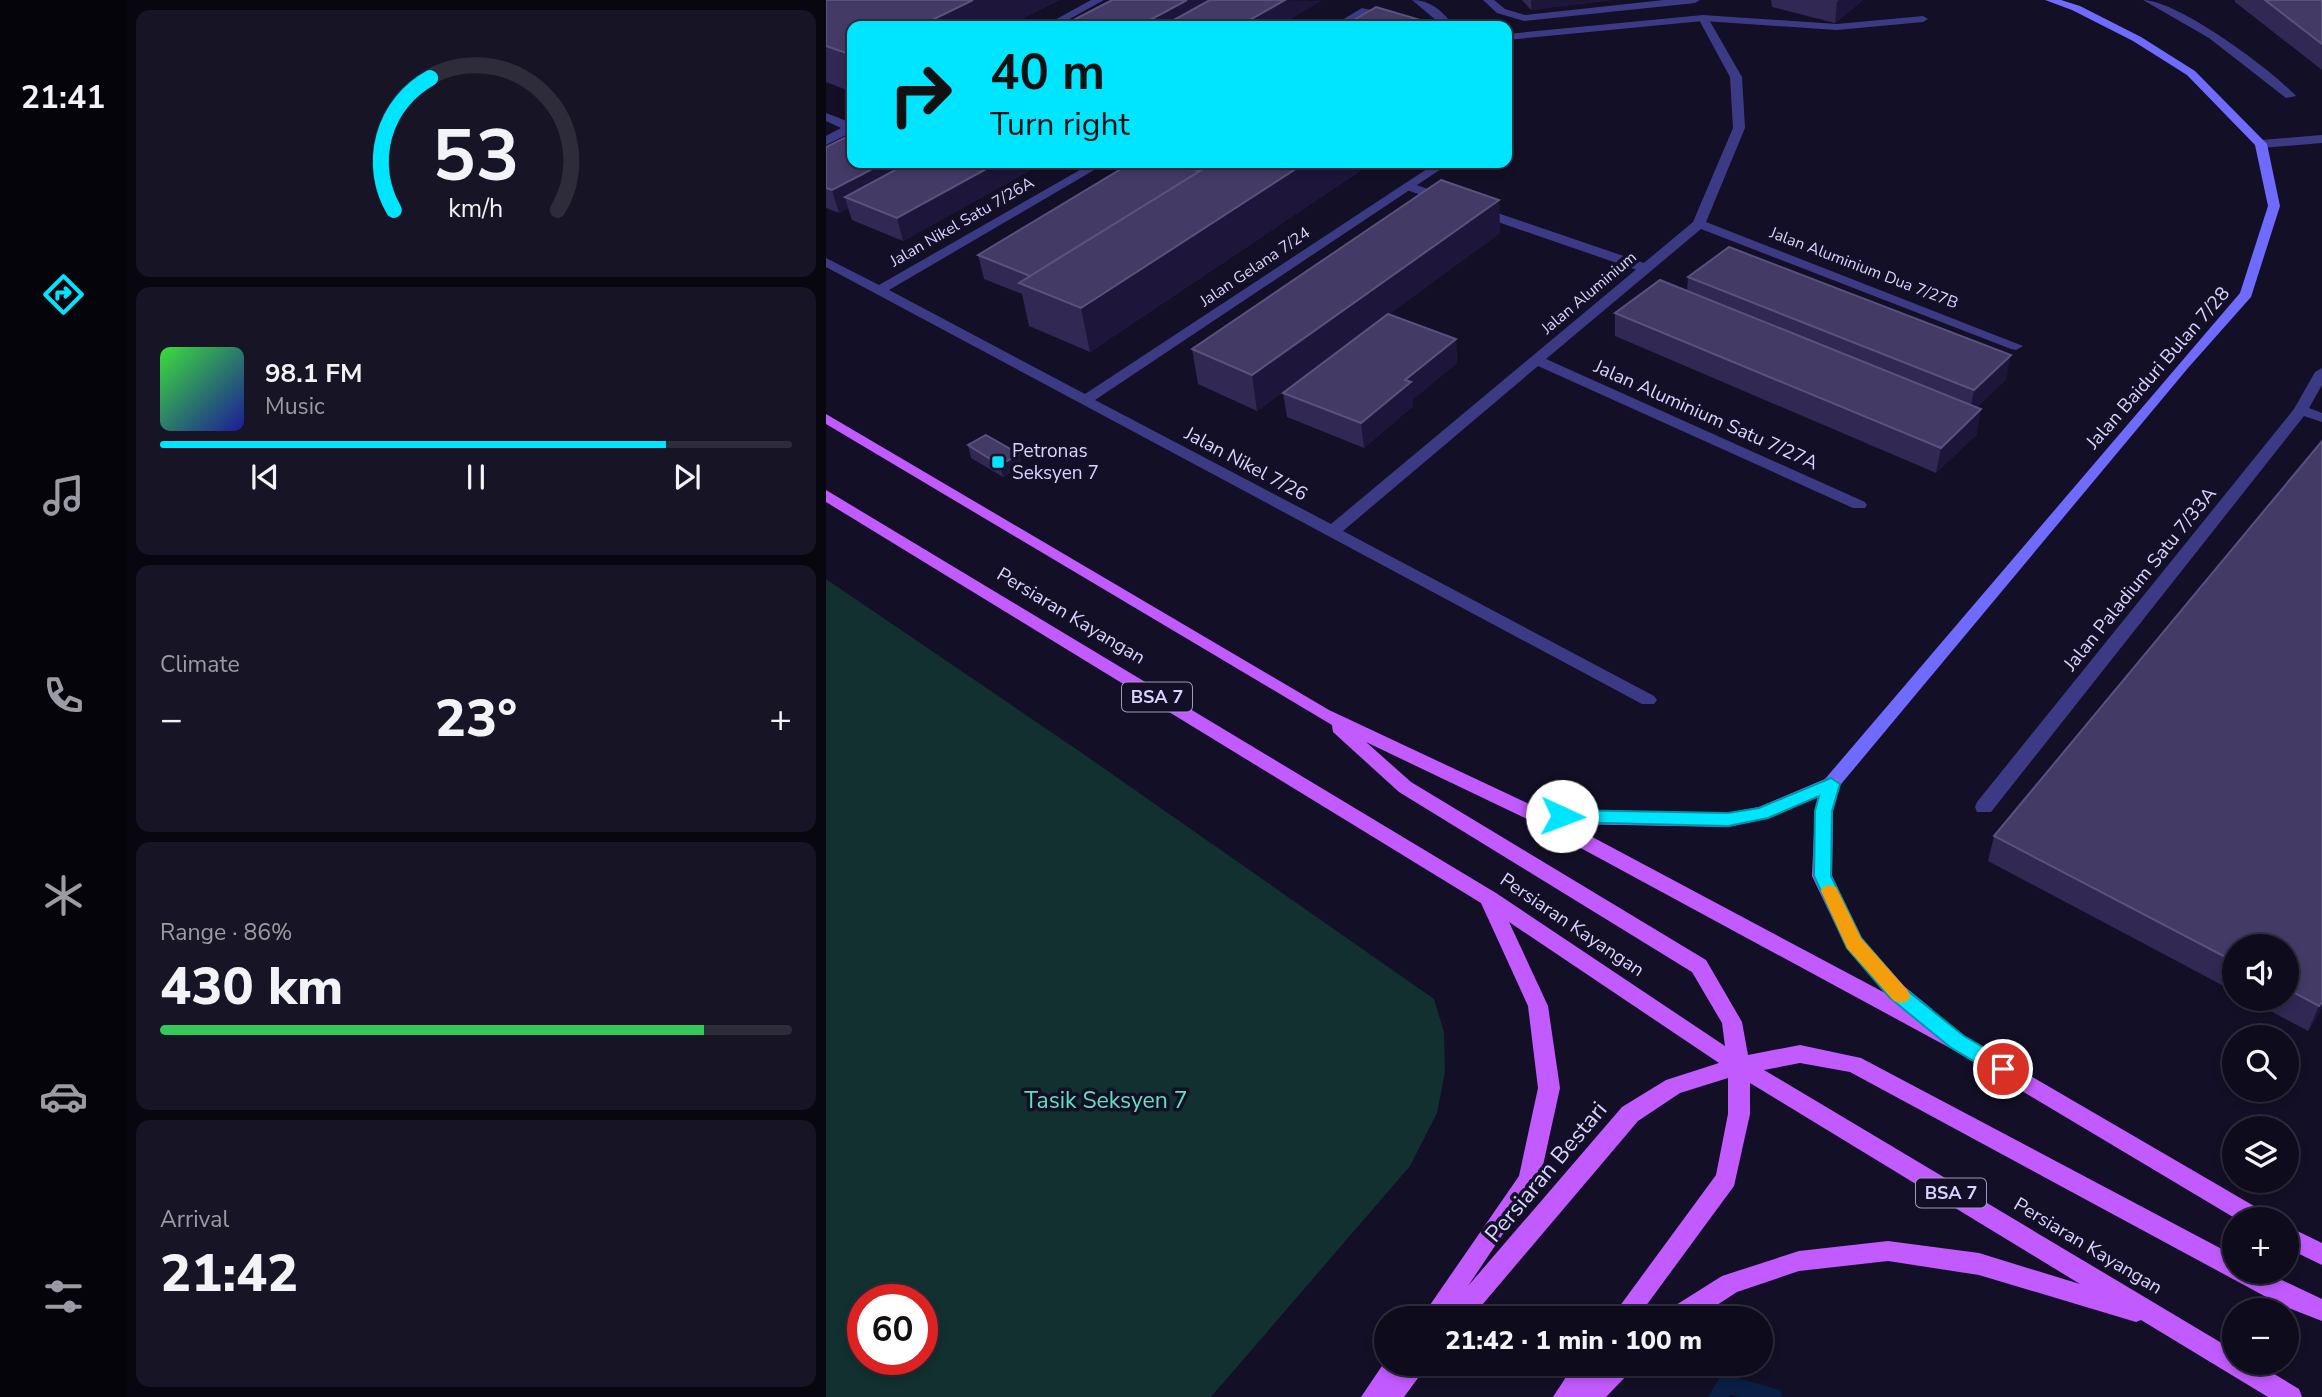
<!DOCTYPE html>
<html lang="en">
<head>
<meta charset="utf-8">
<style>
	:root { --surface:#0e0b1c; --page:#171425; --text:#f1f3f6; --muted:#9b9ba3; --line:#2e2b3b; --accent:#00e5ff }
	body { margin:0; font-family:"Nunito Sans",sans-serif; background:var(--page); color:var(--text); height:100vh; display:flex; flex-direction:column; font-size:26px; white-space:nowrap }
	* { box-sizing:border-box; margin:0 }
	p { font-size:23px; color:var(--muted) }
	.icon { flex:none; width:38px; height:38px; fill:none; stroke:currentColor; stroke-width:2; stroke-linecap:round; stroke-linejoin:round }
	.map { position:relative; flex:1; overflow:hidden }
	.drawer { display:flex; flex-direction:column; gap:10px; padding:10px; background:#08060f; width:700px }
	.drawer>* { flex:none }
	.guide { position:absolute; left:21px; top:21px; width:665px; height:147px; border-radius:14px; box-shadow:0 4px 10px #0003,0 0 0 2px var(--line); background:#00e5ff; color:#111; overflow:hidden }
	.buttons { position:absolute; left:1396px; top:934px; display:grid; gap:14px }
	.buttons a { display:grid; place-items:center; width:77px; height:77px; border-radius:50%; background:var(--surface); box-shadow:0 4px 10px #0003,0 0 0 2px var(--line); font-size:35px }
	.speed { position:absolute; left:21px; top:1284px; display:flex; gap:14px; font-size:35px; font-weight:700; text-align:center }
	.speed>* { display:grid; place-content:center; width:91px; height:91px; border-radius:50%; background:var(--surface); box-shadow:0 4px 10px #0003,0 0 0 2px var(--line); line-height:1 }
	.speed .limit { border:10px solid #d22; background:#fff; color:#111 }
	.pin { position:absolute; display:grid; place-items:center; width:60px; height:60px; color:#fff; margin:-30px; border:4px solid #fff; border-radius:50%; box-shadow:0 2px 7px #0007 }
	.me { position:absolute; width:77px; margin:-38px; rotate:92deg; stroke-linejoin:round; filter:drop-shadow(0 0 5px #0008) }
	.turn { display:flex; align-items:center; gap:24px; height:147px; padding:0 28px; font-size:32px }
	.turn .icon { width:91px; height:91px; stroke-width:2.5 }
	.turn b { display:block; font-size:49px; line-height:60px }
	.big { font-size:52px; font-weight:800; line-height:1.1 }
	.drawer .widget { flex:1; display:flex; flex-direction:column; justify-content:center; gap:10px; min-width:0; padding:0 24px; border-radius:14px; background:var(--page) }
	.drawer .dial { align-items:center; gap:0 }
	.dial svg { height:182px; overflow:visible; fill:none; stroke:var(--line); stroke-width:7; stroke-linecap:round; text-anchor:middle }
	.dial text { fill:var(--text); stroke:none }
	.song { display:flex; align-items:center; gap:21px }
	.cover { width:84px; height:84px; border-radius:10px; background:linear-gradient(135deg,hsl(120 70% 55%),hsl(240 70% 35%)) }
	.played { height:7px; border-radius:4px; background:linear-gradient(90deg,var(--accent) 80%,var(--line) 80%) }
	.keys { display:flex; justify-content:space-around; direction:ltr }
	.heat { display:flex; justify-content:space-between; align-items:center; font-size:38px; direction:ltr }
	.charge { height:10px; border-radius:5px; background:linear-gradient(90deg,#34c759 86%,var(--line) 0) }
	.trip { position:absolute; left:548px; top:1306px; width:399px; height:70px; border-radius:35px; background:var(--surface); box-shadow:0 4px 10px #0003,0 0 0 2px var(--line); font-weight:800; line-height:70px; text-align:center }
	main { display:flex; flex:1; min-height:0 }
	.dock { display:flex; flex-direction:column; width:126px; justify-content:space-around; align-items:center; background:#06040b; color:var(--muted) }
	.dock .icon { width:49px; height:49px }
	.dock .selected { color:var(--accent) }
	.dock b { font-size:32px; color:var(--text) }
	.map>svg:first-child { display:block }
</style>
</head>
<body>
<main>
<nav class="dock">
<b>21:41</b>
<svg class="icon selected" aria-label="directions" viewBox="0 0 24 24"><path d="M12 3l9 9-9 9-9-9zM9 14v-3h6M13 9l2 2-2 2"/></svg>
<svg class="icon" aria-label="music" viewBox="0 0 24 24"><path d="M9 18V5l10-2v13"/><circle cx="6" cy="18" r="3"/><circle cx="16" cy="16" r="3"/></svg>
<svg class="icon" aria-label="phone" viewBox="0 0 24 24"><path d="M5 4h4l2 5-3 2q2 4 5 5l2-3 5 2v4C11 20 4 13 5 4z"/></svg>
<svg class="icon" aria-label="climate" viewBox="0 0 24 24"><path d="M12 3v18M4 7l16 10M4 17L20 7"/></svg>
<svg class="icon" aria-label="car" viewBox="0 0 24 24"><path d="M5 17H2v-5l4-1 3-4h7l3 4 3 1v5h-3M9 17h6M6 11h13"/><circle cx="7" cy="17" r="2"/><circle cx="17" cy="17" r="2"/></svg>
<svg class="icon" aria-label="filters" viewBox="0 0 24 24"><path d="M4 7h16M4 17h16"/><circle cx="9" cy="7" r="2"/><circle cx="15" cy="17" r="2"/></svg>
</nav>
<section class="drawer">
<div class="widget dial"><svg viewBox="0 0 100 80">
<path d="M14 69A42 42 0 1 1 86 69"/>
<path d="M14 69A42 42 0 0 1 30 11" stroke="#00e5ff"/>
<text x="50" y="56" font-size="32" font-weight="700">53</text>
<text x="50" y="72" font-size="11">km/h</text>
</svg></div>
<div class="widget">
<div class="song"><i class="cover"></i><div><b>98.1 FM</b><p>Music</p></div></div>
<div class="played"></div>
<div class="keys"><svg class="icon" aria-label="previous" viewBox="0 0 24 24"><path d="M18 5L8 12l10 7zM5 5v14"/></svg><svg class="icon" aria-label="pause" viewBox="0 0 24 24"><path d="M8 5v14M16 5v14"/></svg><svg class="icon" aria-label="next" viewBox="0 0 24 24"><path d="M6 5l10 7-10 7zM19 5v14"/></svg></div>
</div>
<div class="widget"><p>Climate</p>
<div class="heat"><a>−</a><b class="big">23°</b><a>+</a></div>
</div>
<div class="widget"><p>Range · 86%</p><b class="big">430 km</b><div class="charge"></div></div>
<div class="widget"><p>Arrival</p><b class="big">21:42</b></div>
</section>
<div class="map">
<svg width="1496" height="1397" viewBox="0 0 1496 1397">
	<rect width="100%" height="100%" fill="#130f26"/>
	<!-- green -->
	<path fill="#12302f" fill-rule="evenodd" d="M0,579l253,172 355,248 10,33 1,40 -8,41 -27,53 -199,231h-385zM37,1300h59v60h-59z"/>
	<g fill="none" stroke-linecap="round" stroke-linejoin="round">
		<!-- stream -->
		<polygon fill="#0a1f44" fill-rule="evenodd" points="901,1375 954,1390 957,1397 914,1397 905,1394 903,1397 882,1397 894,1377"/>
		<!-- lane -->
		<g fill="#3d3a85" fill-rule="evenodd">
			<polygon points="657,0 668,0 679,9 699,15 838,0 874,0 869,3 698,21 671,13"/>
			<polygon points="877,15 1011,24 1097,16 1102,19 1097,22 1011,30 877,21 681,40 681,34"/>
			<polygon points="582,182 622,196 624,199 618,203 578,189 576,186"/>
			<polygon points="651,206 824,265 826,268 824,271 814,271 646,213 645,210"/>
		</g>
		<!-- street -->
		<g fill="#3d3a85" fill-rule="evenodd">
			<polygon points="265,0 278,0 231,26 218,26"/>
			<path d="M586,0c19,0 31,12 42,26h-11z"/>
			<path d="M1317,0c34,0 128,69 153,96l-10,2 -77,-60z"/>
			<polygon points="536,8 545,10 519,26 506,26"/>
			<polygon points="877,15 882,18 916,77 919,128 880,222 1197,346 1190,350 1185,349 875,229 720,359 1039,502 1041,505 1039,508 1027,508 712,366 517,531 828,696 831,700 828,704 816,704 0,267 0,258 53,285 266,163 280,163 63,290 259,394 610,163 624,163 269,400 505,524 867,222 907,128 904,77 872,18"/>
			<polygon points="0,113 26,123 26,132 0,145 0,136 15,128 0,121"/>
			<polygon points="1496,135 1496,143 1435,148 1429,144 1435,140"/>
			<polygon points="1496,368 1496,385 1483,408 1496,413 1496,422 1478,416 1165,812 1151,812 1149,807 1151,802 1468,409 1489,372"/>
		</g>
		<!-- secondary -->
		<polygon fill="#6f6bff" fill-rule="evenodd" points="1219,0 1235,0 1254,6 1315,37 1369,71 1441,144 1454,206 1425,297 1362,368 1011,789 999,789 996,784 999,779 1414,293 1442,206 1429,145 1361,75 1307,41 1246,10"/>
		<!-- primary -->
		<g fill="#c25bff" fill-rule="evenodd">
			<path d="M0,414l503,296 211,99 188,4 31,-6 66,-28h12l3,5 -7,27 -1,65 30,62 42,48 28,23 3,6 -2,4 333,194 3,7h-31l-288,-172 -421,-228 -163,-78 45,40 295,178 36,62 6,33 52,-10 61,13 374,198v16h30l57,27v22l-41,-16 -431,-233 -50,-9 -36,7 471,281v12h21l43,26 3,8h-34l-127,-77 -5,2 -157,-47 -91,-14 -89,10 -62,21 -40,26h-33l4,-8 54,-34 77,-25 89,-10 91,12 101,31 -330,-201v31l-16,72 -97,132h-26l105,-143 12,-61v-36l-48,15 -42,28 -167,197h-50l98,-142 19,-88 -10,-82 -47,-103 -655,-401v-12l670,403 229,153 -3,-23 -30,-51 -293,-180 -66,-60 -1,-7 -506,-301zM992,797l-3,14 -3,65 35,73 40,45 -319,-170 160,3 41,-9zM683,922l210,141 -53,17 -44,27 -154,179 72,-107 20,-91 -12,-82z"/>
			<polygon points="1461,1226 1496,1243 1496,1265 1461,1248"/>
			<polygon points="560,1360 560,1363 603,1363 578,1397 535,1397"/>
			<polygon points="749,1363 776,1363 773,1371 780,1363 809,1363 805,1371 780,1397 727,1397"/>
		</g>
	</g>
	<!-- wall -->
	<g fill="#312854">
		<polygon points="0,0 233,0 182,26 26,26 26,92 0,82"/>
		<polygon points="696,0 785,0 705,10"/>
		<polygon points="945,0 1037,0 1009,23 946,7"/>
		<polygon points="1409,0 1496,0 1496,70 1409,2"/>
		<polygon points="0,147 26,163 217,163 77,241 26,220 22,208 13,213 0,208"/>
		<polygon points="387,163 546,163 264,352 203,326 196,294 158,279 152,255 374,171"/>
		<polygon points="673,200 674,233 563,314 630,339 631,363 587,399 587,406 538,448 461,417 457,393 512,352 431,411 372,384 366,349"/>
		<polygon points="862,277 1180,379 1151,407 1151,434 1110,473 789,336 789,313 861,291"/>
		<polygon points="1496,441 1496,1008 1482,1031 1422,999 1461,999 1461,947 1409,947 1409,992 1162,861 1168,836"/>
		<polygon points="142,445 193,454 196,466 177,477 145,458"/>
	</g>
	<!-- shaded-wall -->
	<g fill="#1d163a">
		<polygon points="147,0 233,0 182,26 94,26"/>
		<polygon points="361,0 402,0 355,26 313,26"/>
		<polygon points="459,0 496,1 453,26 413,26"/>
		<polygon points="705,0 785,0 705,10"/>
		<polygon points="1013,0 1037,0 1009,23 1011,2"/>
		<polygon points="58,163 107,163 19,197 22,208 13,213 6,190"/>
		<polygon points="171,163 217,163 77,241 71,218"/>
		<polygon points="479,163 546,163 264,352 255,308"/>
		<polygon points="673,200 674,233 431,411 426,375"/>
		<polygon points="630,339 631,363 587,399 587,406 538,448 535,423 579,380"/>
		<polygon points="1185,355 1180,379 1143,415 1148,390"/>
		<polygon points="1155,409 1151,434 1110,473 1115,448"/>
		<polygon points="193,454 196,466 177,477 174,465"/>
		<polygon points="1496,1002 1496,1008 1482,1031 1493,1006"/>
	</g>
	<!-- building -->
	<g fill="#433a66" stroke="#5a527e" stroke-width="2">
		<polygon points="0,0 147,0 94,26 26,26 26,55 0,46"/>
		<polygon points="286,0 361,0 313,26 236,26"/>
		<polygon points="384,0 459,0 413,26 337,26"/>
		<polygon points="1439,0 1496,0 1496,44"/>
		<polygon points="550,7 608,24 605,26 518,26"/>
		<polygon points="26,134 26,163 58,163 6,190 0,188 0,147"/>
		<polygon points="82,163 171,163 71,218 19,197"/>
		<polygon points="305,163 350,163 374,171 204,276 152,255"/>
		<polygon points="387,163 479,163 255,308 193,283"/>
		<polygon points="615,180 673,200 426,375 366,349"/>
		<polygon points="903,247 1185,355 1148,390 862,277"/>
		<polygon points="834,280 1155,409 1115,448 789,313"/>
		<polygon points="562,314 630,339 579,380 585,382 535,423 457,393"/>
		<polygon points="160,435 193,454 174,465 142,445"/>
		<polygon points="1496,441 1496,1002 1493,1006 1461,989 1461,947 1409,947 1409,962 1168,836"/>
	</g>
	<!-- route -->
	<polygon fill="#00e5ff" stroke="#0095a6" stroke-width="2" points="1005,778 1014,784 1006,811 1005,876 1035,938 1077,987 1138,1036 1184,1063 1187,1069 1184,1075 1177,1077 1171,1075 1124,1047 1064,998 1021,948 988,876 989,811 993,796 942,818 902,826 736,822 728,816 736,810 902,813 933,808"/>
	<!-- slow -->
	<polygon fill="#f59e0b" points="1003,885 1010,887 1035,938 1082,991 1084,996 1082,1001 1075,1003 1068,1001 1021,948 995,891 997,887"/>
	<!-- markers -->
	<rect fill="#00e5ff" stroke="#130f26" stroke-width="2.5" x="165" y="455" width="14" height="14" rx="3.5"/>
	<g text-anchor="middle" dominant-baseline="central" stroke-width="7" stroke-linejoin="round" paint-order="stroke">
		<!-- far-street labels -->
		<g font-size="16" fill="#d9d4ff" stroke="#130f26">
			<text transform="translate(136 222) rotate(-30)">Jalan Nikel Satu 7/26A</text>
			<text transform="translate(429 267) rotate(-34)">Jalan Gelana 7/24</text>
			<text transform="translate(1038 268) rotate(21)">Jalan Aluminium Dua 7/27B</text>
			<text transform="translate(763 293) rotate(-40)">Jalan Aluminium</text>
		</g>
		<!-- shield labels -->
		<g fill="#130f26" stroke="#9e99be" stroke-width="2">
			<rect x="296" y="682.5" width="70" height="29" rx="5"/>
			<rect x="1090" y="1178.5" width="70" height="29" rx="5"/>
		</g>
		<g font-size="18" font-weight="bold" fill="#d9d4ff">
			<text x="331" y="697">BSA 7</text>
			<text x="1125" y="1193">BSA 7</text>
		</g>
		<!-- street labels -->
		<g font-size="19" fill="#d9d4ff" stroke="#130f26">
			<text transform="translate(1332 368) rotate(-49)">Jalan Baiduri Bulan 7/28</text>
			<text transform="translate(880 415) rotate(24)">Jalan Aluminium Satu 7/27A</text>
			<text transform="translate(420 464) rotate(28)">Jalan Nikel 7/26</text>
			<text transform="translate(1314 579) rotate(-51)">Jalan Paladium Satu 7/33A</text>
			<text transform="translate(245 616) rotate(31)">Persiaran Kayangan</text>
			<text transform="translate(746 925) rotate(34)">Persiaran Kayangan</text>
			<text transform="translate(1262 1246) rotate(31)">Persiaran Kayangan</text>
		</g>
		<!-- poi labels -->
		<g font-size="19" fill="#d9d4ff" stroke="#130f26" text-anchor="start">
			<text x="186" y="451">Petronas<tspan x="186" dy="22">Seksyen 7</tspan></text>
		</g>
		<!-- near-park labels -->
		<g font-size="23" fill="#5fe0c0" stroke="#130f26">
			<text x="280" y="1100">Tasik Seksyen 7</text>
		</g>
		<!-- near-street labels -->
		<g font-size="23" fill="#d9d4ff" stroke="#130f26">
			<text transform="translate(720 1172) rotate(-50)">Persiaran Bestari</text>
		</g>
	</g>
</svg>
<div class="buttons">
<a><svg class="icon" aria-label="sound" viewBox="0 0 24 24"><path d="M4 9h4l5-4v14l-5-4H4zM17 9q2 3 0 6"/></svg></a>
<a><svg class="icon" aria-label="search" viewBox="0 0 24 24"><circle cx="10" cy="10" r="6"/><path d="M15 15l6 6"/></svg></a>
<a><svg class="icon" aria-label="layers" viewBox="0 0 24 24"><path d="M12 4l9 5-9 5-9-5zM3 14l9 5 9-5"/></svg></a>
<a>+</a>
<a>−</a>
</div>
<div class="speed"><div class="limit">60</div></div>
<div class="pin" style="left:1177px;top:1069px;background:#d93025"><svg class="icon" aria-label="arrive" viewBox="0 0 24 24"><path d="M6 21V4h12l-3 4 3 4H6"/></svg></div>
<svg class="me" style="left:736px;top:816px" viewBox="-20 -20 40 40"><circle r="19" fill="#fff"/><path d="M0-13L10 11 0 6-10 11z" fill="#00e5ff"/></svg>
<div class="trip">21:42 · 1 min · 100 m</div>
<div class="guide">
<div class="turn"><svg class="icon" aria-label="right" viewBox="0 0 24 24"><path d="M7 20v-9h11M14 6l5 5-5 5"/></svg><div><b>40 m</b>Turn right</div></div>
</div>
</div>
</main>
</body>
</html>
